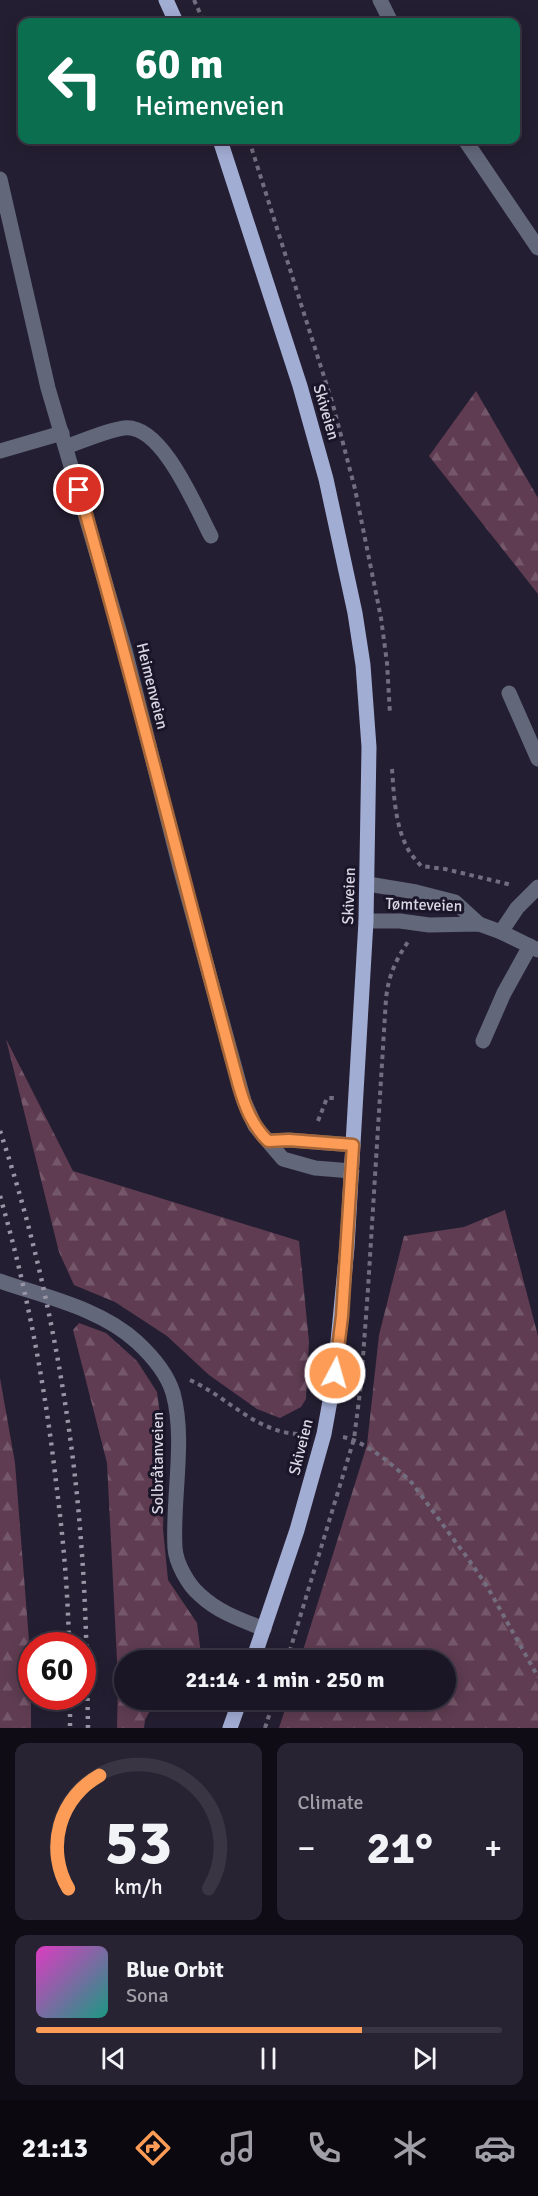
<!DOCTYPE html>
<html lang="en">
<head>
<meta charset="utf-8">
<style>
	:root { --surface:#1b1626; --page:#282332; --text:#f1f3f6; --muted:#a09fa7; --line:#393543; --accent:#fd9c56 }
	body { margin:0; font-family:Signika,sans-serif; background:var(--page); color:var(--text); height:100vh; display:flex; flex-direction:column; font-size:22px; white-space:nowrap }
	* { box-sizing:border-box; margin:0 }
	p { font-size:20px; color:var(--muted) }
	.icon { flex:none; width:33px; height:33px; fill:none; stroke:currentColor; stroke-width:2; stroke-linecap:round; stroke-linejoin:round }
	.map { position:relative; height:1728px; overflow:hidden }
	.side { display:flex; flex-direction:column; gap:15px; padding:15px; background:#0f0c15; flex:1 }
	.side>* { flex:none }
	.top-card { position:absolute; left:18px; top:18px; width:502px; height:126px; border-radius:12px; box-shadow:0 3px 15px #0003,0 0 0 2px var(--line); background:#0b6e4f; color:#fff; overflow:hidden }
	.speed { position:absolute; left:18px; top:1632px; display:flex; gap:12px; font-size:30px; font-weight:700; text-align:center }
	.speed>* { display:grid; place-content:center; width:78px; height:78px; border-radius:50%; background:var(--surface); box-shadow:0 3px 15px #0003,0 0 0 2px var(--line); line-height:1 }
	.speed .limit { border:9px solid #d22; background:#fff; color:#111 }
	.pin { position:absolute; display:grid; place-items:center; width:51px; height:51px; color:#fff; margin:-26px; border:3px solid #fff; border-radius:50%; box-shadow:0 2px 6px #0007 }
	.me { position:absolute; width:66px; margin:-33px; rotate:6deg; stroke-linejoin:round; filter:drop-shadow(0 0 4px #0008) }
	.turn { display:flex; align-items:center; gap:21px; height:126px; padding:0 18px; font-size:27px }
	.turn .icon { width:78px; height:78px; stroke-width:2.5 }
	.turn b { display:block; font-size:42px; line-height:51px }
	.big { font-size:45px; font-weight:700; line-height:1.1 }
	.side .widget { flex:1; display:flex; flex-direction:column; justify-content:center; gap:9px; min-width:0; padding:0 21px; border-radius:12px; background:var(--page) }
	.side .dial { align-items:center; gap:0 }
	.dial svg { height:156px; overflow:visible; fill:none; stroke:var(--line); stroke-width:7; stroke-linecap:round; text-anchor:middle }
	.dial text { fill:var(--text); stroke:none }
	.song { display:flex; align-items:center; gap:18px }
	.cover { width:72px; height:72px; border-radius:9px; background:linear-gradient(135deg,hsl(310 70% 55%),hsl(170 70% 35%)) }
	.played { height:6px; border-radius:3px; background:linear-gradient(90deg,var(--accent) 70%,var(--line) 70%) }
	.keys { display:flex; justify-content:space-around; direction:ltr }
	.heat { display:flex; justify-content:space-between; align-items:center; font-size:33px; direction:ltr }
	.side .tiles { flex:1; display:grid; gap:15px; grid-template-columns:1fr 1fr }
	.widget:last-child { grid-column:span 2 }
	.trip { position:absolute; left:114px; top:1650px; width:342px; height:60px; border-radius:30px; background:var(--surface); box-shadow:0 3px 15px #0003,0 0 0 2px var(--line); font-weight:700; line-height:60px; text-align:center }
	.tab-bar { display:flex; height:96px; justify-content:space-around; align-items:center; background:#0b090f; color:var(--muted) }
	.tab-bar .icon { width:42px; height:42px }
	.tab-bar .current { color:var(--accent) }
	.tab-bar b { font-size:27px; color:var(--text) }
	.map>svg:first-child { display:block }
</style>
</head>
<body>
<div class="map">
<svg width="538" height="1728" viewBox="0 0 538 1728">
	<defs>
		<pattern id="forest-firs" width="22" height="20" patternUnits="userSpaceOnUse" patternTransform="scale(1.5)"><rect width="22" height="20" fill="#5f3c51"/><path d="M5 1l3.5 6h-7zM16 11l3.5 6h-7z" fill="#75576a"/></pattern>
	</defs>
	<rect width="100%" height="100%" fill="#241e32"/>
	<!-- forest -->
	<g fill="url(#forest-firs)">
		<polygon points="476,391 538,498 538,594 429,456"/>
		<polygon points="6,1039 73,1171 299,1241 309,1342 306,1399 301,1407 280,1418 257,1409 209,1375 167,1336 115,1302 74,1285 59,1252"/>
		<polygon points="505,1210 538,1336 538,1728 279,1728 288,1700 446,1700 446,1660 300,1660 367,1445 379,1335 404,1236 464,1227"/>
		<polygon points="79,1323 106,1333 137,1361 157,1392 165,1453 163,1529 168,1580 197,1623 201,1654 198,1660 124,1660 124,1700 156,1700 145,1720 144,1728 117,1728 118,1680 107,1463 73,1330"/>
		<polygon points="0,1378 15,1463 31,1666 31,1728 0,1728"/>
	</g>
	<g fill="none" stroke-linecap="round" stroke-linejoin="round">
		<!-- path -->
		<g stroke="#736e7f" stroke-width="4" stroke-dasharray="4.5 4.5" stroke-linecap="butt">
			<polyline points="194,0 204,22"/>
			<polyline points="249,140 333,405 355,489 381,618 387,663 390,714"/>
			<path d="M392,769c2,27 3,58 17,82 3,5 8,10 12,15l24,3 67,16"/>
			<polyline points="318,1121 327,1098 336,1098"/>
			<path d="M190,1380c38,17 68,55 113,54"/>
			<path d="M343,1437c22,4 53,30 69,46l57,77 19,28 50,89"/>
			<path d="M287,1660l67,-221 7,-55 7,-95 18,-290c2,-22 10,-40 22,-57"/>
			<polyline points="265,1728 274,1700"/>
		</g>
		<!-- minor -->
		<g stroke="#62677a" stroke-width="15">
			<polyline points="380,0 391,22"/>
			<polyline points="465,140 538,248"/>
			<polyline points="0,179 48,388 125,650 180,868 244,1101 255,1126 283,1159 315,1168 352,1171"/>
			<path d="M66,447c16,-6 42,-17 58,-19 38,-5 72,80 87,108"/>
			<polyline points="0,451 62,433"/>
			<polyline points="509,693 538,759"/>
			<polyline points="368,884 416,892 455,902 479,924"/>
			<polyline points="366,921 400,921 429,925 479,924 501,932 538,950"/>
			<polyline points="501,932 517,908 538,887"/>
			<polyline points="483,1041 504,993 530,946"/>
			<polyline points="268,1141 289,1140 353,1145"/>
			<path d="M0,1281c45,16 100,27 137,61 14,13 30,31 36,51 13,47 -1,106 2,155 1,15 13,37 25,47 18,17 41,25 64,34"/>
		</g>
		<!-- major -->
		<g stroke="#a2add4" stroke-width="15">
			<polyline points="166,0 176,22"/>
			<polyline points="220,140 300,386 326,479 355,613 363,665 369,747 366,921 347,1247 335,1373 324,1434 297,1530 253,1660"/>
			<polyline points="230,1728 240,1700"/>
		</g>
		<!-- rail -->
		<g stroke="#9995a5" stroke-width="4.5" stroke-dasharray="3 6" stroke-linecap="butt">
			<path d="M0,1131c43,128 71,275 81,410 5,62 6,125 7,187"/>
			<path d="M0,1196c27,93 45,189 56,286 7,54 12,109 13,164"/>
			<polyline points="70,1696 70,1728"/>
		</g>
	</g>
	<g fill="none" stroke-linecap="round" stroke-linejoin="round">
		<defs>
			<path id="route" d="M79,490c57,198 106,397 160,596 6,21 13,39 29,55l21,-1 64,5 -11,171 -7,57"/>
		</defs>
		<!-- route casing -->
		<use href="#route" stroke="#a46538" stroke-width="15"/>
		<!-- route -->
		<use href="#route" stroke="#fd9c56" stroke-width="10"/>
	</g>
	<g text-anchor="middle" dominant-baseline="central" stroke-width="6" stroke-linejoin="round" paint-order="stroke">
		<!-- street labels -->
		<g font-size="16" fill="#d9d6e3" stroke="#1a1528">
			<text transform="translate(326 412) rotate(74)">Skiveien</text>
			<text transform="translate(152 686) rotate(76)">Heimenveien</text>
			<text transform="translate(349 896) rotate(-88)">Skiveien</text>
			<text transform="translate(424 905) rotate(2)">Tømteveien</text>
			<text transform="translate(301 1447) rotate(-76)">Skiveien</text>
			<text transform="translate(158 1463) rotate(-90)">Solbråtanveien</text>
		</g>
	</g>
</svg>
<div class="speed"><div class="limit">60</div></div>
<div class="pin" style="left:79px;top:490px;background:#d93025"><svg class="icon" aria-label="arrive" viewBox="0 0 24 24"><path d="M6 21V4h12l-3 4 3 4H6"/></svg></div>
<svg class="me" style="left:335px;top:1373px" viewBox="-20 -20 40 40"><circle r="17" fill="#fd9c56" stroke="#fff" stroke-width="3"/><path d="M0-11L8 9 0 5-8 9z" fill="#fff"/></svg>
<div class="trip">21:14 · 1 min · 250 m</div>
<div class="top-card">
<div class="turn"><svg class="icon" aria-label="left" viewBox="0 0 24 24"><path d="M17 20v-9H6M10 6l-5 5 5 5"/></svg><div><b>60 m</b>Heimenveien</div></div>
</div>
</div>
<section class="side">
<div class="tiles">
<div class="widget dial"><svg viewBox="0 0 100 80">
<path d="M14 69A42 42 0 1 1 86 69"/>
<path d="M14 69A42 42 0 0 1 30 11" stroke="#fd9c56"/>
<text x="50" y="56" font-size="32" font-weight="700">53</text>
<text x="50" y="72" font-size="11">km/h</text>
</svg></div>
<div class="widget"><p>Climate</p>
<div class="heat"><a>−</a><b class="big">21°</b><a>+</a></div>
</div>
<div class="widget">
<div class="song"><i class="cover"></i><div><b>Blue Orbit</b><p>Sona</p></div></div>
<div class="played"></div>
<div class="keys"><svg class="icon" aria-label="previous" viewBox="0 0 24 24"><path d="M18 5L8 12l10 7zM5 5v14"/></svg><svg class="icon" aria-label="pause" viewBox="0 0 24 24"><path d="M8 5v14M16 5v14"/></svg><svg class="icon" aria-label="next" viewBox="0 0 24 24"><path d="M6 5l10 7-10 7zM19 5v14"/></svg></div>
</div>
</div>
</section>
<nav class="tab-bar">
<b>21:13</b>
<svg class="icon current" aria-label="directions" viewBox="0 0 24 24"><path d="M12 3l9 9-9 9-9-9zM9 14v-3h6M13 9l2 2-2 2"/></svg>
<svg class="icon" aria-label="music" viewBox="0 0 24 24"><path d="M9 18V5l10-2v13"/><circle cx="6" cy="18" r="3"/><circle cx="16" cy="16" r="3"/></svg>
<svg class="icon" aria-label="phone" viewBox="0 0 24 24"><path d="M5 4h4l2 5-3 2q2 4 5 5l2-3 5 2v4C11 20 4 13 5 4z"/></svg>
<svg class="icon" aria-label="climate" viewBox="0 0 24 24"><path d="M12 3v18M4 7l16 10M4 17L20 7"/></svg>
<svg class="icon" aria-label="car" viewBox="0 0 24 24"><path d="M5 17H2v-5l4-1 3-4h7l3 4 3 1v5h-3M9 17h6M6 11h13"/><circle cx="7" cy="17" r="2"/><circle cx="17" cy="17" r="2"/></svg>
</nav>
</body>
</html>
